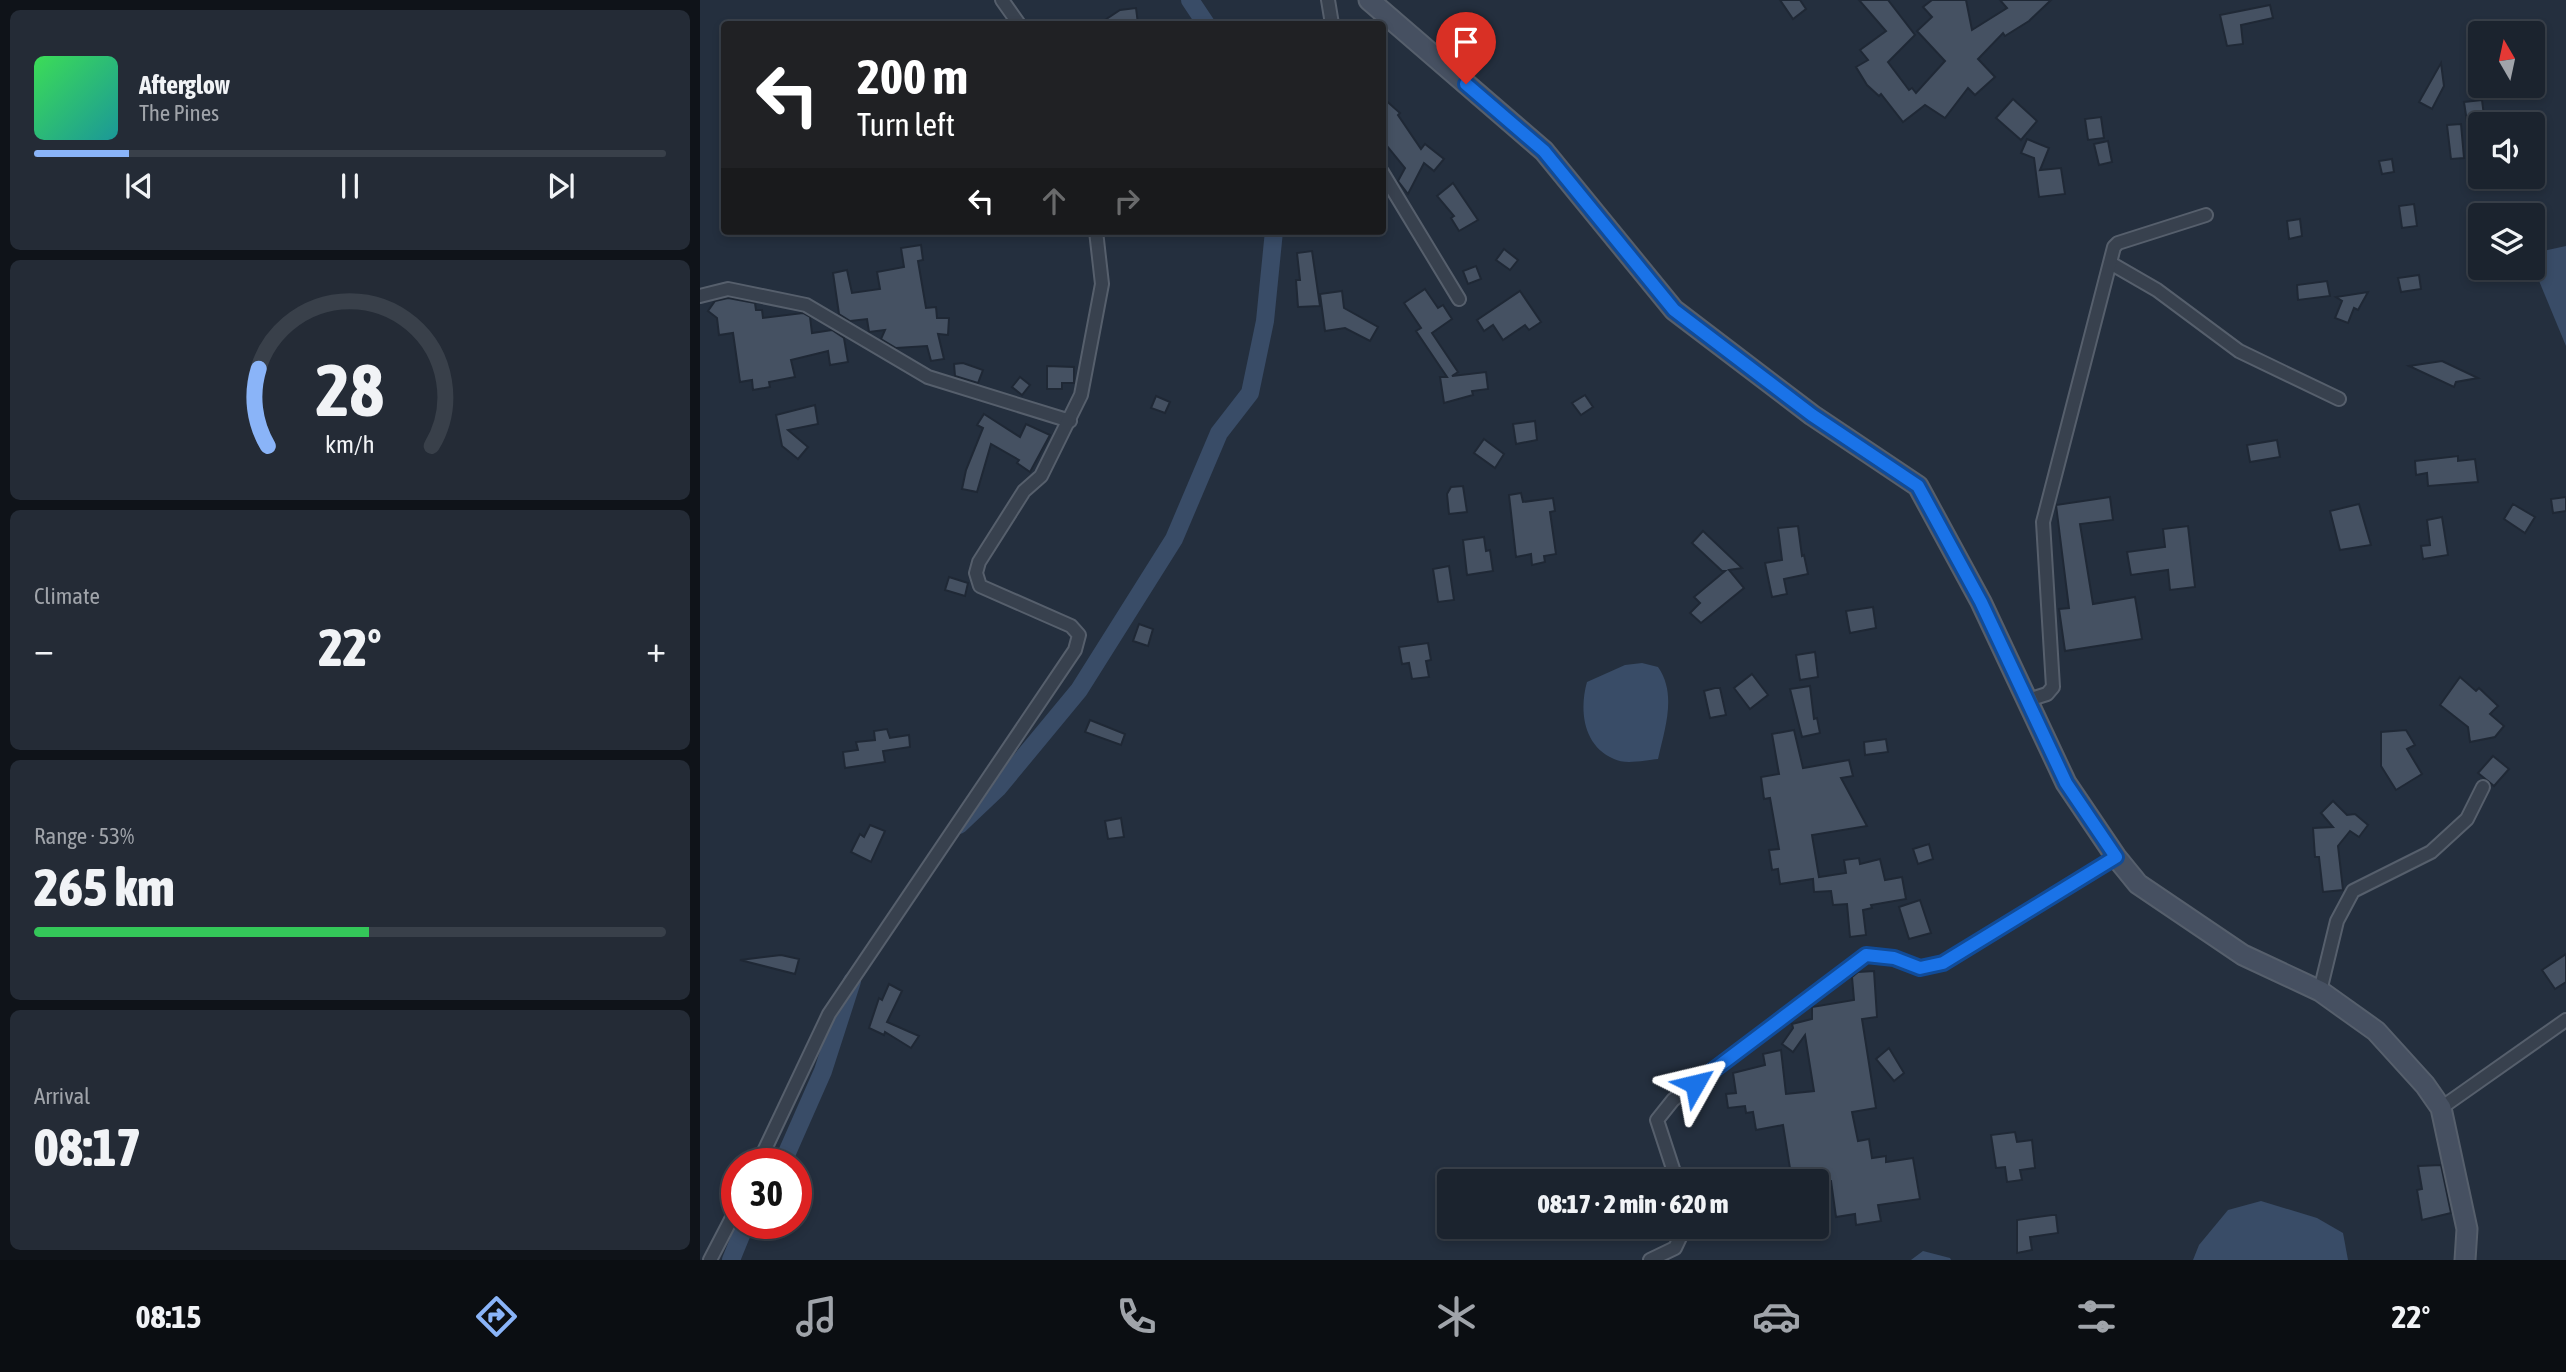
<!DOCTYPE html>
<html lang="en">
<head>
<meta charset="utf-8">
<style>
	:root { --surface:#1b232e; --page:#242b36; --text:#f1f3f6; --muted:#a0a4aa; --line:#39404a; --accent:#8ab4f8 }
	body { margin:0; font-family:"Asap Condensed",sans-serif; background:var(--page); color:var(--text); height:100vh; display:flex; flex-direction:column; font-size:26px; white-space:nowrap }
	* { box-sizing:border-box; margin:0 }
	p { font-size:23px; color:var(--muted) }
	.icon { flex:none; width:38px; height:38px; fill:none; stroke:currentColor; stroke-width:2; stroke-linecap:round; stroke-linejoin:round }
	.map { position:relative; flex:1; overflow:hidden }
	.details { display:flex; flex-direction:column; gap:10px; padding:10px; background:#0f1319; width:700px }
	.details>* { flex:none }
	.hud { position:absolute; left:21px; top:21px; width:665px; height:214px; border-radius:7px; box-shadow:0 4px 10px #0003,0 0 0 2px var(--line); background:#202124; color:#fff; overflow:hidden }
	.needle { width:46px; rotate:351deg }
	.controls { position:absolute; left:1768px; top:21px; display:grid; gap:14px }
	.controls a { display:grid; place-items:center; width:77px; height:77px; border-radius:7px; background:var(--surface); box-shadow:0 4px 10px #0003,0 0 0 2px var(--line); font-size:35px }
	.speed { position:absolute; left:21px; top:1148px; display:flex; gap:14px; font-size:35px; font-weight:700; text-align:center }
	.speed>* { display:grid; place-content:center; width:91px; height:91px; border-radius:50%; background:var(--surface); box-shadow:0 4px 10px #0003,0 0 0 2px var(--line); line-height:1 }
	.speed .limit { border:10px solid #d22; background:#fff; color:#111 }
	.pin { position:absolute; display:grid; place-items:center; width:60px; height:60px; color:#fff; margin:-72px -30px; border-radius:50% 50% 50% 0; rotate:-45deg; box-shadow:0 0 7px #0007 }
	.pin .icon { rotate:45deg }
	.me { position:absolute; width:77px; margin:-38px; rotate:53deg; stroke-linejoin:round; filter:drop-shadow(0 0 5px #0008) }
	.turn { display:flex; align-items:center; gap:24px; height:147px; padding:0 21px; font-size:32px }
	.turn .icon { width:91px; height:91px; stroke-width:2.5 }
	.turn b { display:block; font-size:49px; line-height:60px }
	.lanes { display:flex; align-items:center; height:66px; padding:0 21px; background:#0003; justify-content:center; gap:35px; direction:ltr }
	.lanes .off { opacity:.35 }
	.big { font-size:52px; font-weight:800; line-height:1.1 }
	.details .tile { flex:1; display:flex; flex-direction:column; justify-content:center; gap:10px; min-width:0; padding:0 24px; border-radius:10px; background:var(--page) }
	.details .dial { align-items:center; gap:0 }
	.dial svg { height:182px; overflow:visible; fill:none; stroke:var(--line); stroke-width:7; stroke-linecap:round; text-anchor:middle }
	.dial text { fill:var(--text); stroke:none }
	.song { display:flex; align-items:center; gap:21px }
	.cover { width:84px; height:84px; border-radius:10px; background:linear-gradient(135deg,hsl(130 70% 55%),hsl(180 70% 35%)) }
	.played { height:7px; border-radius:4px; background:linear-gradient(90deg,var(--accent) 15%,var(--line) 15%) }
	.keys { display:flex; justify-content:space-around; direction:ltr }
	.heat { display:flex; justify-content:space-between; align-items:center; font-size:38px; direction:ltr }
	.charge { height:10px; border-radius:5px; background:linear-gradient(90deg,#34c759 53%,var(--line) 0) }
	.trip { position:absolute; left:737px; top:1169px; width:392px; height:70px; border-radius:7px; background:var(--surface); box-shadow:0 4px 10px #0003,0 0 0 2px var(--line); font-weight:800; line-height:70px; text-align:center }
	.tab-bar { display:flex; height:112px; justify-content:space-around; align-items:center; background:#0b0e12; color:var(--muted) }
	.tab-bar .icon { width:49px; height:49px }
	.tab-bar .selected { color:var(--accent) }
	.tab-bar b { font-size:32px; color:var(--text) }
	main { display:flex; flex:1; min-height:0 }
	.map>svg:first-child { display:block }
</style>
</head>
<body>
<main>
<section class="details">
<div class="tile">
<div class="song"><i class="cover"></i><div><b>Afterglow</b><p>The Pines</p></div></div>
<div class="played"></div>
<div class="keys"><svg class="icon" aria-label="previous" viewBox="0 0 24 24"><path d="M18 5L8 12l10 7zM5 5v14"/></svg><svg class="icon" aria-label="pause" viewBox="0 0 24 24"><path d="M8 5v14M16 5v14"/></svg><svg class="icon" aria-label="next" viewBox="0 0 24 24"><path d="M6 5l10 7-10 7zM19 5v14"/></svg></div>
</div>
<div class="tile dial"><svg viewBox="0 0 100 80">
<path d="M14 69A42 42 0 1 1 86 69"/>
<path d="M14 69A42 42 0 0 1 10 35" stroke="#8ab4f8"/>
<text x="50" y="56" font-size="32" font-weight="700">28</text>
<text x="50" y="72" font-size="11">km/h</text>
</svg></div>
<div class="tile"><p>Climate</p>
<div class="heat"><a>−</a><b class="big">22°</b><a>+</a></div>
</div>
<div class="tile"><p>Range · 53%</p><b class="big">265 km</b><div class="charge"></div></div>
<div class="tile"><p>Arrival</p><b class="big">08:17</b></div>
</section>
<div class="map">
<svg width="1866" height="1260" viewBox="0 0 1866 1260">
	<rect width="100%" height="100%" fill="#242f3e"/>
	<!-- water -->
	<g fill="#394c67">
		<polygon points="1866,246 1866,346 1837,276 1843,251"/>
		<path d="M942,663l16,4c19,27 7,61 0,92 -12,1 -33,6 -44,0 -31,-13 -35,-49 -27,-77l38,-17z"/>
		<polygon points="1561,1201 1617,1218 1643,1233 1648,1260 1493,1260 1499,1245 1528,1210"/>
		<polygon points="1223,1251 1250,1258 1251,1260 1211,1260"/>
	</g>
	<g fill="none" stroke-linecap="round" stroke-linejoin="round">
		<!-- canal -->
		<g stroke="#394c67" stroke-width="18">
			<polyline points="490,0 506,24"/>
			<polyline points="259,825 298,788 379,690 474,539 519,433 550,393 565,321 574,231"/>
			<polyline points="82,1164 123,1071 152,981"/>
			<polyline points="31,1260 46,1223"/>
		</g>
	</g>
	<!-- building -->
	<g fill="#455162" stroke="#1f2835" stroke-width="2">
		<polygon points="1080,0 1100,0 1106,9 1093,19"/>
		<polygon points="1159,0 1188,0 1215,35 1188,62 1209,90 1212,88 1216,93 1245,61 1217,31 1232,17 1223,7 1232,0 1266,0 1272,30 1307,8 1300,0 1351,0 1329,21 1305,36 1303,33 1278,59 1295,77 1275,95 1268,88 1245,118 1225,105 1203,122 1181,94 1179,96 1167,85 1156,67 1168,60 1160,50 1186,31"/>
		<polygon points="1570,5 1573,18 1541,25 1543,44 1527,46 1520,15"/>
		<polygon points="436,8 438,24 399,24 420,10"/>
		<polygon points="1741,63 1744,86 1732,109 1719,102"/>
		<polygon points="682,97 700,113 698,115 721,149 725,144 744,159 734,171 724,163 708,194 698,181 705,168 682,140"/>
		<polygon points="1313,99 1337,121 1321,140 1296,118"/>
		<polygon points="1782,100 1785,124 1768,129 1764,102"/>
		<polygon points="1401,117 1404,138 1388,140 1385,119"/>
		<polygon points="1761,124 1764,158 1751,159 1747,125"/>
		<polygon points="1327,139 1349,148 1340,170 1361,168 1365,194 1339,197 1334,158 1321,153"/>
		<polygon points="1408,141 1412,162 1399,165 1394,144"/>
		<polygon points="1692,159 1694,172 1682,174 1679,161"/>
		<polygon points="753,183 778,220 759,231 751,218 754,216 737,196"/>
		<polygon points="1714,204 1717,226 1702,228 1699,206"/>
		<polygon points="1600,219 1602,236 1589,239 1587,221"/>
		<polygon points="221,245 223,260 218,261 226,308 236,307 237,318 249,318 248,335 238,334 244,359 231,361 227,346 196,348 181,339 185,330 169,332 167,319 150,321 139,314 133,273 147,270 152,293 180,289 177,272 204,267 201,248"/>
		<polygon points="804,249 818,260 810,270 796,260"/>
		<polygon points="612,251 620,306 598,307 596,280 600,280 597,253"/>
		<polygon points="776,266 781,279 768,284 763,271"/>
		<polygon points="1719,275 1721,289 1701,292 1698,278"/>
		<polygon points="1627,281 1630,296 1598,300 1597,285"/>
		<polygon points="725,289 738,308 743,305 752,319 732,333 758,372 752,376 786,372 788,389 772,391 773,395 744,403 740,377 747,377 716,331 721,328 704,303"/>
		<polygon points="642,291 644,308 678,327 670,341 645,328 625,331 620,294"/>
		<polygon points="820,291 841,322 829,330 825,325 803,340 793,325 784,331 777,320"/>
		<polygon points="1668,292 1658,310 1654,308 1648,323 1635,318 1642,301 1636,297"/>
		<polygon points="28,298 55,303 56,310 62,310 63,318 103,313 110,317 112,333 132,330 144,338 148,362 130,365 128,351 91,360 95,377 69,382 70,387 53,390 52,380 40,382 33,333 19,335 17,318 8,311 15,301"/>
		<polygon points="1742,361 1778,378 1756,382 1754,387 1709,366"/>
		<polygon points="263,363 283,370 278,383 255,376 254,364"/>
		<polygon points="347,366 374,367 374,383 362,383 362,389 347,389"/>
		<polygon points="320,377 330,385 322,395 312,387"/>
		<polygon points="885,395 893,407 881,415 872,403"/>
		<polygon points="456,396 470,402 465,413 451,408"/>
		<polygon points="115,405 118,424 88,430 108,447 98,459 82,446 76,415"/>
		<polygon points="284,414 320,437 326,424 350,435 330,472 317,463 319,460 291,444 277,492 262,489 266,470 283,428 277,425"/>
		<polygon points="835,421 837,440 816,444 813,424"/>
		<polygon points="784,439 804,454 795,468 774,453"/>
		<polygon points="1577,440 1580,457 1550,462 1547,445"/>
		<polygon points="1758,456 1758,461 1775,459 1778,482 1728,486 1727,473 1716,475 1715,461"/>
		<polygon points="763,486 767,512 749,514 747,494 751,487"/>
		<polygon points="821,493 823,502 853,498 855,511 850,512 856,554 844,556 845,562 832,565 831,554 816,557 809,495"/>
		<polygon points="1410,497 1413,520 1380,524 1393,604 1435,597 1442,639 1365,651 1359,609 1369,608 1356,505"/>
		<polygon points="1866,497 1866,511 1853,513 1851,499"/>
		<polygon points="1659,504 1671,545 1640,550 1630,511"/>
		<polygon points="1813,504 1835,517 1825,533 1804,519"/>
		<polygon points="1742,517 1748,555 1723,559 1721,546 1730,545 1727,520"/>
		<polygon points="1098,526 1102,556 1104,555 1108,574 1084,579 1087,594 1072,597 1065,563 1082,560 1078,528"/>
		<polygon points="1488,526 1495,587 1470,590 1468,570 1431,575 1427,552 1465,547 1463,529"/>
		<polygon points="1003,531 1042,568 1029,570 1044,588 1001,623 990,613 1000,603 994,597 1025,571 1022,571 992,543"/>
		<polygon points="784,537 786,551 790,550 793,571 767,575 763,540"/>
		<polygon points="749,566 754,600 738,602 733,569"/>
		<polygon points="249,577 268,583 265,596 245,590"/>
		<polygon points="1173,607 1176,628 1150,633 1146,611"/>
		<polygon points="439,624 453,629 448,646 433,641"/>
		<polygon points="728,643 731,660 726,661 729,677 712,679 709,663 702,664 699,647"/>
		<polygon points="1115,652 1118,677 1100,680 1096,655"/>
		<polygon points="1052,674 1068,695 1050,709 1034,688"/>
		<polygon points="1760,677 1776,691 1779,688 1798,706 1790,714 1804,726 1795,737 1770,742 1768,727 1740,705"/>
		<polygon points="1110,686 1114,719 1117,718 1120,733 1102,737 1090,689"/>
		<polygon points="1015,688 1020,688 1026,715 1010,718 1004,691"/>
		<polygon points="390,720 425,734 421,745 385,732"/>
		<polygon points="187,729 190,738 209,735 210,747 183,751 185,762 145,768 143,752 158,750 156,742 175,740 174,731"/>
		<polygon points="1094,730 1103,768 1149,760 1153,776 1141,778 1167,826 1112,835 1119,877 1146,873 1144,860 1159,858 1160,864 1180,859 1185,880 1202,877 1206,899 1171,905 1172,908 1163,910 1166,935 1150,937 1147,904 1133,905 1131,891 1114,892 1113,879 1080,884 1078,869 1072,870 1069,850 1079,849 1070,798 1064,799 1061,777 1079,774 1072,734"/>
		<polygon points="1706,730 1715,745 1707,749 1722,774 1696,790 1681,766 1681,732"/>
		<polygon points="1186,739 1188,752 1165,755 1164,742"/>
		<polygon points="1793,756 1809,769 1794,786 1778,773"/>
		<polygon points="1633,801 1647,815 1655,814 1668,825 1659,837 1650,831 1638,846 1643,890 1623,892 1619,857 1615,857 1613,828 1633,827 1621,813"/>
		<polygon points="421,818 424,837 408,839 405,821"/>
		<polygon points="170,825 185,831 171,862 151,852 160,834 164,837"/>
		<polygon points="1229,844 1233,859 1218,864 1213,849"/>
		<polygon points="1220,900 1231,933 1209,939 1199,907"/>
		<polygon points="1866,954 1866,982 1855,989 1842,970"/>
		<polygon points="81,955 99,959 95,974 40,960"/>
		<polygon points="1174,971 1177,1017 1162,1019 1176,1108 1152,1112 1158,1141 1169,1139 1172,1158 1186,1156 1186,1162 1213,1158 1220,1199 1178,1205 1181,1221 1156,1225 1155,1214 1136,1217 1131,1181 1092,1181 1083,1125 1056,1130 1053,1112 1046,1113 1045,1106 1028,1108 1026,1094 1036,1093 1033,1073 1065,1065 1063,1054 1081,1050 1086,1094 1114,1091 1105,1035 1093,1052 1082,1044 1093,1028 1092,1024 1112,1019 1112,1007 1154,1000 1152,977 1158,972"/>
		<polygon points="189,984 202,991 187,1022 219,1036 211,1048 185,1032 184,1035 169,1028 179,998 182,1000"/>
		<polygon points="1189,1048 1204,1073 1194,1081 1176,1059"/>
		<polygon points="1315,1132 1317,1142 1332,1140 1335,1168 1320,1170 1322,1180 1307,1182 1305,1167 1296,1168 1291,1135"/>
		<polygon points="1741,1165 1751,1213 1722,1220 1717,1190 1722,1189 1718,1166"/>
		<polygon points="1352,1215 1356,1215 1358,1233 1330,1237 1332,1250 1317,1253 1317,1220"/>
	</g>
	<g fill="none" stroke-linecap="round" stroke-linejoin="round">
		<defs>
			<g id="street">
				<polyline points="302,0 319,24"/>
				<polyline points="628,0 632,24"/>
				<polyline points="682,172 759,299"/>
				<polyline points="1412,264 1457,290 1539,351 1639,399"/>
				<polyline points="0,296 28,289 106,305 228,377 370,421"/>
				<polyline points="1328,700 1347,694 1353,687 1343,522 1414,247 1418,243 1506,215"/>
				<polyline points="1620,991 1637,921 1653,891 1731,852 1767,819 1783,787"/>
				<polyline points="1741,1108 1866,1020"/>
				<polyline points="58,1164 129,1014 375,650 379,635 371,626 280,586 276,573 279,562 324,491 341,476 381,395 402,284 396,231"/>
				<polyline points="977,1181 957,1120 973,1100 1166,955 1194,958 1220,968 1243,963 1416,857"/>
				<polyline points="10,1260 37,1208"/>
				<polyline points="950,1260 975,1248 985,1227"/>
			</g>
			<polyline id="secondary" points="669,0 844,151 974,310 1112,415 1218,486 1281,602 1366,783 1416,857 1438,884 1543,955 1620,991 1676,1031 1725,1085 1741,1108 1767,1229 1765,1260"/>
		</defs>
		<!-- street casing -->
		<use href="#street" stroke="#565f6c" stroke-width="16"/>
		<!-- secondary casing -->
		<use href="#secondary" stroke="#565f6c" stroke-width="23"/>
		<!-- street -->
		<use href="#street" stroke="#38414e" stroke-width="12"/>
		<!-- secondary -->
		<use href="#secondary" stroke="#465061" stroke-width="19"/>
	</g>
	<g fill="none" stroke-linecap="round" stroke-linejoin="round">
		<defs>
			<polyline id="route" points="766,84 844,151 974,310 1112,415 1218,486 1281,602 1366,783 1416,857 1243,963 1220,968 1194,958 1166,955 995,1084"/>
		</defs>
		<!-- route casing -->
		<use href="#route" stroke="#114b97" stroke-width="18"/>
		<!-- route -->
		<use href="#route" stroke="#1a73e8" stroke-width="12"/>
	</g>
</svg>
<div class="controls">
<a><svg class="needle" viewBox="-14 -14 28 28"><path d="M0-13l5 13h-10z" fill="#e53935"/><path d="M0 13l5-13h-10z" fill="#a0a4aa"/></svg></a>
<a><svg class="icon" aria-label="sound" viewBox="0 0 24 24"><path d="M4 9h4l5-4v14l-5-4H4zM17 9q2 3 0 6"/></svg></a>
<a><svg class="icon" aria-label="layers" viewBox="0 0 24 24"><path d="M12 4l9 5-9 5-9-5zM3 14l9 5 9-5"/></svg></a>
</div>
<div class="speed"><div class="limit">30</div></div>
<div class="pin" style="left:766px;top:84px;background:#d93025"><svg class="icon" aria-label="arrive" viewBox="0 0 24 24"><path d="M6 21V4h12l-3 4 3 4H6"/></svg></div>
<svg class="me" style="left:995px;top:1084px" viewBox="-20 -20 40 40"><path d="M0-17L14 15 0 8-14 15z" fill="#1a73e8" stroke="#fff" stroke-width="4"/></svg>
<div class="trip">08:17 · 2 min · 620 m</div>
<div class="hud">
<div class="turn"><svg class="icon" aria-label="left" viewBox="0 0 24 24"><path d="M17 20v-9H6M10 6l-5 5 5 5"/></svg><div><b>200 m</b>Turn left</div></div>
<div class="lanes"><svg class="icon" aria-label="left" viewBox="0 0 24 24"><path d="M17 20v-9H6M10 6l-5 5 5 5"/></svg><svg class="icon off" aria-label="ahead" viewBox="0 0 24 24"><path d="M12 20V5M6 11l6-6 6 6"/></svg><svg class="icon off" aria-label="right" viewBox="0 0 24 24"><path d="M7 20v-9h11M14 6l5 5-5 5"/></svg></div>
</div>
</div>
</main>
<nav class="tab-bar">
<b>08:15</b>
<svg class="icon selected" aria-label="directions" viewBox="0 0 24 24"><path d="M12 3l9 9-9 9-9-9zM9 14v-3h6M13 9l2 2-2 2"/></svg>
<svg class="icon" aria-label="music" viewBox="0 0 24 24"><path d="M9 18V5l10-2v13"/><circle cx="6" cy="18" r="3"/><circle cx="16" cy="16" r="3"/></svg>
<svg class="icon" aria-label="phone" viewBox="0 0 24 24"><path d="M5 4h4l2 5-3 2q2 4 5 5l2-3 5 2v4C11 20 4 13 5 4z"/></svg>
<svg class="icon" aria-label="climate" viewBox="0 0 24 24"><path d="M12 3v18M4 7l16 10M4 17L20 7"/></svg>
<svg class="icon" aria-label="car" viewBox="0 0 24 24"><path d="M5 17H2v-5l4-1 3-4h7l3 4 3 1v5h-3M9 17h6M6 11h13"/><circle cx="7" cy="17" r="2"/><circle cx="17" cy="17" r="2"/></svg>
<svg class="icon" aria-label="filters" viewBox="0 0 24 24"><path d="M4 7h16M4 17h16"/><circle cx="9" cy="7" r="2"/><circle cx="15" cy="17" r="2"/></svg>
<b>22°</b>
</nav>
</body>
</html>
